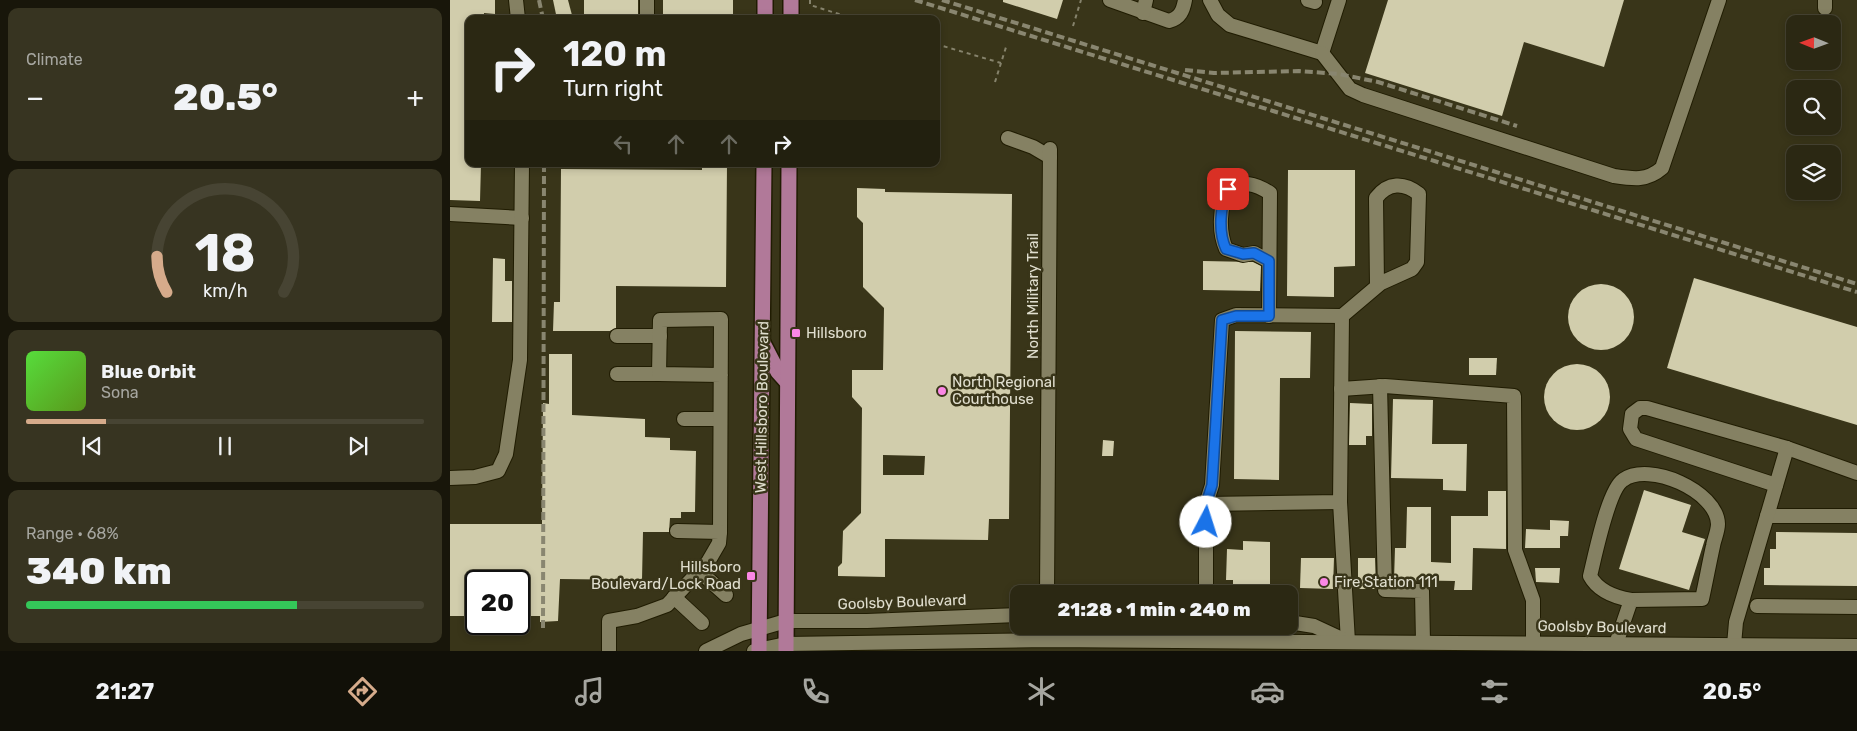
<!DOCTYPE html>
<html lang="en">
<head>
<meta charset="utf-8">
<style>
	:root { --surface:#2b2813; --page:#373421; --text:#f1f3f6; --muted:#a6a6a0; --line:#474433; --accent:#d6ab8b }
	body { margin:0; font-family:Rubik,sans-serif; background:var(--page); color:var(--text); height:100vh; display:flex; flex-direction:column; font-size:19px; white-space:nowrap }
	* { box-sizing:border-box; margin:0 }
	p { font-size:16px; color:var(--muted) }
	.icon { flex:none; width:28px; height:28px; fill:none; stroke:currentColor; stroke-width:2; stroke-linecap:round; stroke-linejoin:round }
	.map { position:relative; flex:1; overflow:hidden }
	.side { display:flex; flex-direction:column; gap:8px; padding:8px; background:#18160a; width:450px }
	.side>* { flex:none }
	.hud { position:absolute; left:15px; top:15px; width:475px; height:152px; border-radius:10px; box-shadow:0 2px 8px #0003,0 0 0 1px var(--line); background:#2b2813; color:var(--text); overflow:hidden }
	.needle { width:32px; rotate:271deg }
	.buttons { position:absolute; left:1336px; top:15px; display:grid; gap:10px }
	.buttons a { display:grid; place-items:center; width:55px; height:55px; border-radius:10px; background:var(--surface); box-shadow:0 2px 8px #0003,0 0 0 1px var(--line); font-size:25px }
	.speed { position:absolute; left:15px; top:570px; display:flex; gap:10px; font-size:25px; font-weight:700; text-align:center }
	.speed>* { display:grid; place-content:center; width:65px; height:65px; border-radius:50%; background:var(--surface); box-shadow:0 2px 8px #0003,0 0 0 1px var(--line); line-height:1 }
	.speed .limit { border:2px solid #111; border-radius:8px; background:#fff; color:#111 }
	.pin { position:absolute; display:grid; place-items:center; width:42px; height:42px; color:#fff; margin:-21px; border-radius:10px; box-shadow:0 2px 8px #0006 }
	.me { position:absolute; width:55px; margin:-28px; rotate:5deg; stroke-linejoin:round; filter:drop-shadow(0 0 4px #0008) }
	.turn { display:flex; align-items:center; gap:18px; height:105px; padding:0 15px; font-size:22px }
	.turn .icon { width:65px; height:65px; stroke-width:2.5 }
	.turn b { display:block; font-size:35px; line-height:42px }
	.lanes { display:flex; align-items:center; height:48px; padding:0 15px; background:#0003; justify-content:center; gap:25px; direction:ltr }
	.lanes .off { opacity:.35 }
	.big { font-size:38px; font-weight:800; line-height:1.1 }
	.side .tile { flex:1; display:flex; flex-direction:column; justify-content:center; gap:8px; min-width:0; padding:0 18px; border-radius:10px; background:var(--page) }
	.side .dial { align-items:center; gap:0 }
	.dial svg { height:130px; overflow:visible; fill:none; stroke:var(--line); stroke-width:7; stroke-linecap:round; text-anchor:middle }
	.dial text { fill:var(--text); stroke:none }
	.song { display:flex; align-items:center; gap:15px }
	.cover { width:60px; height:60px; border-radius:8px; background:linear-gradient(135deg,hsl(110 70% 55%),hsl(90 70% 35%)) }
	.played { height:5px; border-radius:2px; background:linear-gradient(90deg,var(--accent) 20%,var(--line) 20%) }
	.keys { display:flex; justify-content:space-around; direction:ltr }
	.heat { display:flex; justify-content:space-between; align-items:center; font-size:28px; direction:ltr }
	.charge { height:8px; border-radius:4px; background:linear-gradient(90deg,#34c759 68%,var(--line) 0) }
	.trip { position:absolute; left:560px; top:585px; width:288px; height:50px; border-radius:10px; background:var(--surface); box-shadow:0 2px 8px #0003,0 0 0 1px var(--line); font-weight:800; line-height:50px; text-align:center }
	.menu { display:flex; height:80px; justify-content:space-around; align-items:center; background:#111008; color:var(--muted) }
	.menu .icon { width:35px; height:35px }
	.menu .active { color:var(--accent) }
	.menu b { font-size:22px; color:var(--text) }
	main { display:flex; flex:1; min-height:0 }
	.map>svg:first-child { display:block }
</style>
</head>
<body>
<main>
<section class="side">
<div class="tile"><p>Climate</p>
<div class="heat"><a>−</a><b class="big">20.5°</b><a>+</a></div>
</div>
<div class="tile dial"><svg viewBox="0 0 100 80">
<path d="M14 69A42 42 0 1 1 86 69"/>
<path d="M14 69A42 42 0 0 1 8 47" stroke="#d6ab8b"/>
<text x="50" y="56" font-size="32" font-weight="700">18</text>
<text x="50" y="72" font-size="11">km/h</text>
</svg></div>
<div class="tile">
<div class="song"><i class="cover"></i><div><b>Blue Orbit</b><p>Sona</p></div></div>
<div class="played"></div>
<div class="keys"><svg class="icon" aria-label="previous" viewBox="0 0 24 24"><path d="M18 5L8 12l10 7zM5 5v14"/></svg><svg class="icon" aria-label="pause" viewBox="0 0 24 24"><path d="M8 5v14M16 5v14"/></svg><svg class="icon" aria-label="next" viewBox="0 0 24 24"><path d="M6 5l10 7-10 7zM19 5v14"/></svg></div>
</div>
<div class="tile"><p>Range · 68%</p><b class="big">340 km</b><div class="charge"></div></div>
</section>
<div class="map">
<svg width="1407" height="651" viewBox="0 0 1407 651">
	<rect width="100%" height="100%" fill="#393519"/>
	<!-- building -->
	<g fill="#d1cdac" fill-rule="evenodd">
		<polygon points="0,0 45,0 45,14 34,13 34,19 19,19 19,164 31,164 30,201 0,200"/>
		<polygon points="103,0 118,0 123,19 107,19"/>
		<rect x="134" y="0" width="54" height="19"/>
		<rect x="213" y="0" width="70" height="19"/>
		<polygon points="553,0 613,0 607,19 553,2"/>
		<polygon points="938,0 1174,0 1154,67 1074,42 1052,116 915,73"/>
		<polygon points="252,164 277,164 276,287 166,286 166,328 160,331 103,331 104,302 110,302 111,169 252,170"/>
		<polygon points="838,170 905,170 905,266 884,267 884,297 837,296"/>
		<path d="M407,188l28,1v3l127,2 -3,325h-20l-1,21 -103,-1v38l-47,-1v-9l4,-4 1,-32 18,-18 1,-105 -10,-11v-27h31l1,-62 -21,-21v-64l-6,-6zM433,455l42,1 -1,19h-41z"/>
		<polygon points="43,258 55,259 55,281 62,281 62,322 42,322"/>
		<polygon points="753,261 803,262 811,266 810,291 753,290"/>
		<polygon points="1244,278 1407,327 1407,425 1217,368"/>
		<circle cx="1151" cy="317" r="33"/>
		<polygon points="785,331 861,332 860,378 830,378 829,480 784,479"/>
		<polygon points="99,354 122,354 122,415 195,419 195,437 220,438 220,450 246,451 245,512 231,512 231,518 220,518 219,532 193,532 192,580 110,579 108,621 90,622 90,616 69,616 69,581 26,581 26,616 0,616 0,524 92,524 93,403 99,404"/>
		<polygon points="1019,358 1047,358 1046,375 1019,375"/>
		<circle cx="1127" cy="397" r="33"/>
		<polygon points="943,399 983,400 982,444 1017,444 1016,491 993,490 993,479 941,478"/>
		<polygon points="900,403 922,404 922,436 916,436 916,445 899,445"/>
		<polygon points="653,440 664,441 663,456 652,456"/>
		<polygon points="1194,490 1241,505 1232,532 1255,539 1239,590 1169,569"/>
		<polygon points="1038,491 1056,491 1056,549 1023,548 1022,590 1004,590 1005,581 944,580 945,548 956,548 957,507 981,507 981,562 1001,563 1001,516 1038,516"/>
		<polygon points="1100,520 1119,521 1118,536 1110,536 1110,548 1075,548 1076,529 1100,530"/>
		<polygon points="1326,532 1407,533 1407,586 1314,585 1314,568 1320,568 1320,549 1326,549"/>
		<polygon points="793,541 820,542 820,588 783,588 783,580 776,580 777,549 793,550"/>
		<polygon points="851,558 884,558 883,589 850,588"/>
		<polygon points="908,558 925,558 926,589 908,589"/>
		<polygon points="1085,568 1110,568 1109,583 1086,582"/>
	</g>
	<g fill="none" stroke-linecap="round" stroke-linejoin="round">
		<defs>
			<g id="minor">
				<polyline points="66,0 68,19"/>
				<polyline points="197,0 197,19"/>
				<path d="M660,0l59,21c11,-3 14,-10 16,-21"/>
				<polyline points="760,0 768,15 780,25 872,53 889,0"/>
				<polyline points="858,0 865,2"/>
				<polyline points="1375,0 1375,8"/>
				<polyline points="693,13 696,0"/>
				<path d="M872,53l28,36 13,6 251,81c20,3 33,5 48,-8l57,-168"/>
				<polyline points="558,138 583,147 600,157"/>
				<polyline points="0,214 72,218"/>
				<path d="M819,261l-15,-8 -11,2 -17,-6c-8,-18 -6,-43 2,-60 16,-8 26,-6 42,4l-1,123"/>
				<polyline points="167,336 210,336"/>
				<polyline points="167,374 209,374"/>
				<polyline points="930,386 935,590 972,591 973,642"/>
				<polyline points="891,389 935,386 1064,396 1065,550 1083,600 1083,643"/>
				<polyline points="234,419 270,419"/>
				<polyline points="0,478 25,477 48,471 56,454 70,360 72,164"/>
				<polyline points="1326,485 1186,439 1180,429 1182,414 1190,408 1197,408 1337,448 1407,473"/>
				<polyline points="890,502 898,642"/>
				<polyline points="756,504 890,502 892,316"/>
				<polyline points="1317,516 1407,516"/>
				<polyline points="270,532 271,319 210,320 209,374 271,375"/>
				<polyline points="249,571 276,595"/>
				<polyline points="597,594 600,149"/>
				<path d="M756,594v-90l6,-19 10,-165 14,-5 106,1 39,-33 31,-14 5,-7 2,-68c-15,-12 -31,-12 -43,4l1,88"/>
				<polyline points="224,597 252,623"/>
				<polyline points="1307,606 1407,607"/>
				<polyline points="839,622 864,626 892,639"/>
				<polyline points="597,640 597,626"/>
				<polyline points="756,641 756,626"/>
				<path d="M1166,644l15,-44 71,-1c4,-18 7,-35 11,-53 1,-6 5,-15 5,-22 -1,-33 -69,-63 -95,-44 -15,10 -28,76 -33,96 8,15 24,21 41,24"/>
				<polyline points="1284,645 1286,622 1337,448"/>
				<polyline points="159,651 159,621 187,616 217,605 258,562 269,543 270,532 227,531"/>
				<polyline points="256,651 291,634 336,621 417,621 569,615"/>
				<polyline points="304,651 336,644 597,640 1407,646"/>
			</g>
			<g id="major">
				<polyline points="315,19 315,0"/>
				<polyline points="341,19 341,0"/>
				<polyline points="313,343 328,372 337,382"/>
				<polyline points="309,651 314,164"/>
				<polyline points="336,651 339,164"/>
			</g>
		</defs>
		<!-- minor casing -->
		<use href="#minor" stroke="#201c02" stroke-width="16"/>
		<!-- major casing -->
		<use href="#major" stroke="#201c02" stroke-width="18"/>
		<!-- path -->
		<g stroke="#86836c" stroke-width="2" stroke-dasharray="4 4" stroke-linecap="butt">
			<polyline points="360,0 360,5 405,19"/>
			<polyline points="623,26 631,0"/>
			<polyline points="486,44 551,63"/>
			<polyline points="545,82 557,44"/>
		</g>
		<!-- minor -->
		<use href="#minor" stroke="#858163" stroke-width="14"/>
		<!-- major -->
		<use href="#major" stroke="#b17999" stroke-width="15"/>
		<!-- rail -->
		<g stroke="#898670" stroke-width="4" stroke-dasharray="8 4" stroke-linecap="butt">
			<polyline points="89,0 93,19"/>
			<polyline points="465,0 1407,292"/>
			<polyline points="492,0 1407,284"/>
			<polyline points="735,70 764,73 849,71 889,74 928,82 1067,126"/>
			<polyline points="93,628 94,164"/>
		</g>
	</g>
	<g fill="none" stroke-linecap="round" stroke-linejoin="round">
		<defs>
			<path id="route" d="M756,522v-18l6,-19 10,-165 14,-4h33v-55l-15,-8 -11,1 -17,-5c-8,-17 -6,-43 2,-60"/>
		</defs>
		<!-- route casing -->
		<use href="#route" stroke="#114b97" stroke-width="12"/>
		<!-- route -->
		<use href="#route" stroke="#1a73e8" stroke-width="9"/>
	</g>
	<!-- markers -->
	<g fill="#fb87e5" stroke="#393519" stroke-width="2">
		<rect x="341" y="328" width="10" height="10" rx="2.5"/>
		<circle cx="492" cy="391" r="5"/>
		<rect x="296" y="571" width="10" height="10" rx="2.5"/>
		<circle cx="874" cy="582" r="5"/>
	</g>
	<g text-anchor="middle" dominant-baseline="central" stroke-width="5" stroke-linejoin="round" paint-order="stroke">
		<!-- street labels -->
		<g font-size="15" fill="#e0dece" stroke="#393519">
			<text transform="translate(583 296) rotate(-90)">North Military Trail</text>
			<text transform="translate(312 407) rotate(-89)">West Hillsboro Boulevard</text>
			<text transform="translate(452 602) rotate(-2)">Goolsby Boulevard</text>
			<text transform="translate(1152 627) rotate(1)">Goolsby Boulevard</text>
		</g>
		<!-- poi labels -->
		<g font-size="15" fill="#e0dece" stroke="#393519" text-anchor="start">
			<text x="356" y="333">Hillsboro</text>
			<text x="502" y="382">North Regional<tspan x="502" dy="17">Courthouse</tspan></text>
			<text x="291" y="567" text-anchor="end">Hillsboro<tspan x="291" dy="17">Boulevard/Lock Road</tspan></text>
			<text x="884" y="582">Fire Station 111</text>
		</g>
	</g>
</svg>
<div class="buttons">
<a><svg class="needle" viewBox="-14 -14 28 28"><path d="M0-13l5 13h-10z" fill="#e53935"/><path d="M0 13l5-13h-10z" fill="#a6a6a0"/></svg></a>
<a><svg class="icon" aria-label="search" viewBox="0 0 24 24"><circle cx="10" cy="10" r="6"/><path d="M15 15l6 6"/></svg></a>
<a><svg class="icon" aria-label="layers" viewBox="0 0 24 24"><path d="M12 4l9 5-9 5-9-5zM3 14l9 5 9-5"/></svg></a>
</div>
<div class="speed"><div class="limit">20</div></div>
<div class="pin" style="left:778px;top:189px;background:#d93025"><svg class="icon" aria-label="arrive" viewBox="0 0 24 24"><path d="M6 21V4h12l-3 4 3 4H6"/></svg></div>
<svg class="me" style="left:756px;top:522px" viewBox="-20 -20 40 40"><circle r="19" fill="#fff"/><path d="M0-13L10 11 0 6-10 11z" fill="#1a73e8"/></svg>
<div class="trip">21:28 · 1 min · 240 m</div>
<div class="hud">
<div class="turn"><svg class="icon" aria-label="right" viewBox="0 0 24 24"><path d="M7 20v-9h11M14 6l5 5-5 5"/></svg><div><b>120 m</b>Turn right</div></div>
<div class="lanes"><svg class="icon off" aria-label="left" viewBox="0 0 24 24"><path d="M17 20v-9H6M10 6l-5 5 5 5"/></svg><svg class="icon off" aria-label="ahead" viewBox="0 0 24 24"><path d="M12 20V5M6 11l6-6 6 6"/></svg><svg class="icon off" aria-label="ahead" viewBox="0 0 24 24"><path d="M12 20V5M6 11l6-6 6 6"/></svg><svg class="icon" aria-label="right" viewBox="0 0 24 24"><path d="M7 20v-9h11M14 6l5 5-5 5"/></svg></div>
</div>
</div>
</main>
<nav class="menu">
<b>21:27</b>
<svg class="icon active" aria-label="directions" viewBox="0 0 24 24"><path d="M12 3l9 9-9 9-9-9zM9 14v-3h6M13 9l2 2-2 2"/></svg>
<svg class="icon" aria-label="music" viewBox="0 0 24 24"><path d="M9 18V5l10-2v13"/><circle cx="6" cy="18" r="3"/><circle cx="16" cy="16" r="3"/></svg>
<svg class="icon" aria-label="phone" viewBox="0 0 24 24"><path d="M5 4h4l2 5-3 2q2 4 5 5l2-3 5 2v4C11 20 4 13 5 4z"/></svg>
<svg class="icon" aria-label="climate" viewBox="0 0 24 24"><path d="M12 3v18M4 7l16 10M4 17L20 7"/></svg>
<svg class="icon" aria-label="car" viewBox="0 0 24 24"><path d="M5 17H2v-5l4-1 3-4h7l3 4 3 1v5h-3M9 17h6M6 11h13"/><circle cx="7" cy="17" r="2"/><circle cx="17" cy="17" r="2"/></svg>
<svg class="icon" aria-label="filters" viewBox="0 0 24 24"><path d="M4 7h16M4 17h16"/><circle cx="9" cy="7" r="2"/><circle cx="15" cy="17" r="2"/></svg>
<b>20.5°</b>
</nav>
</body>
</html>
